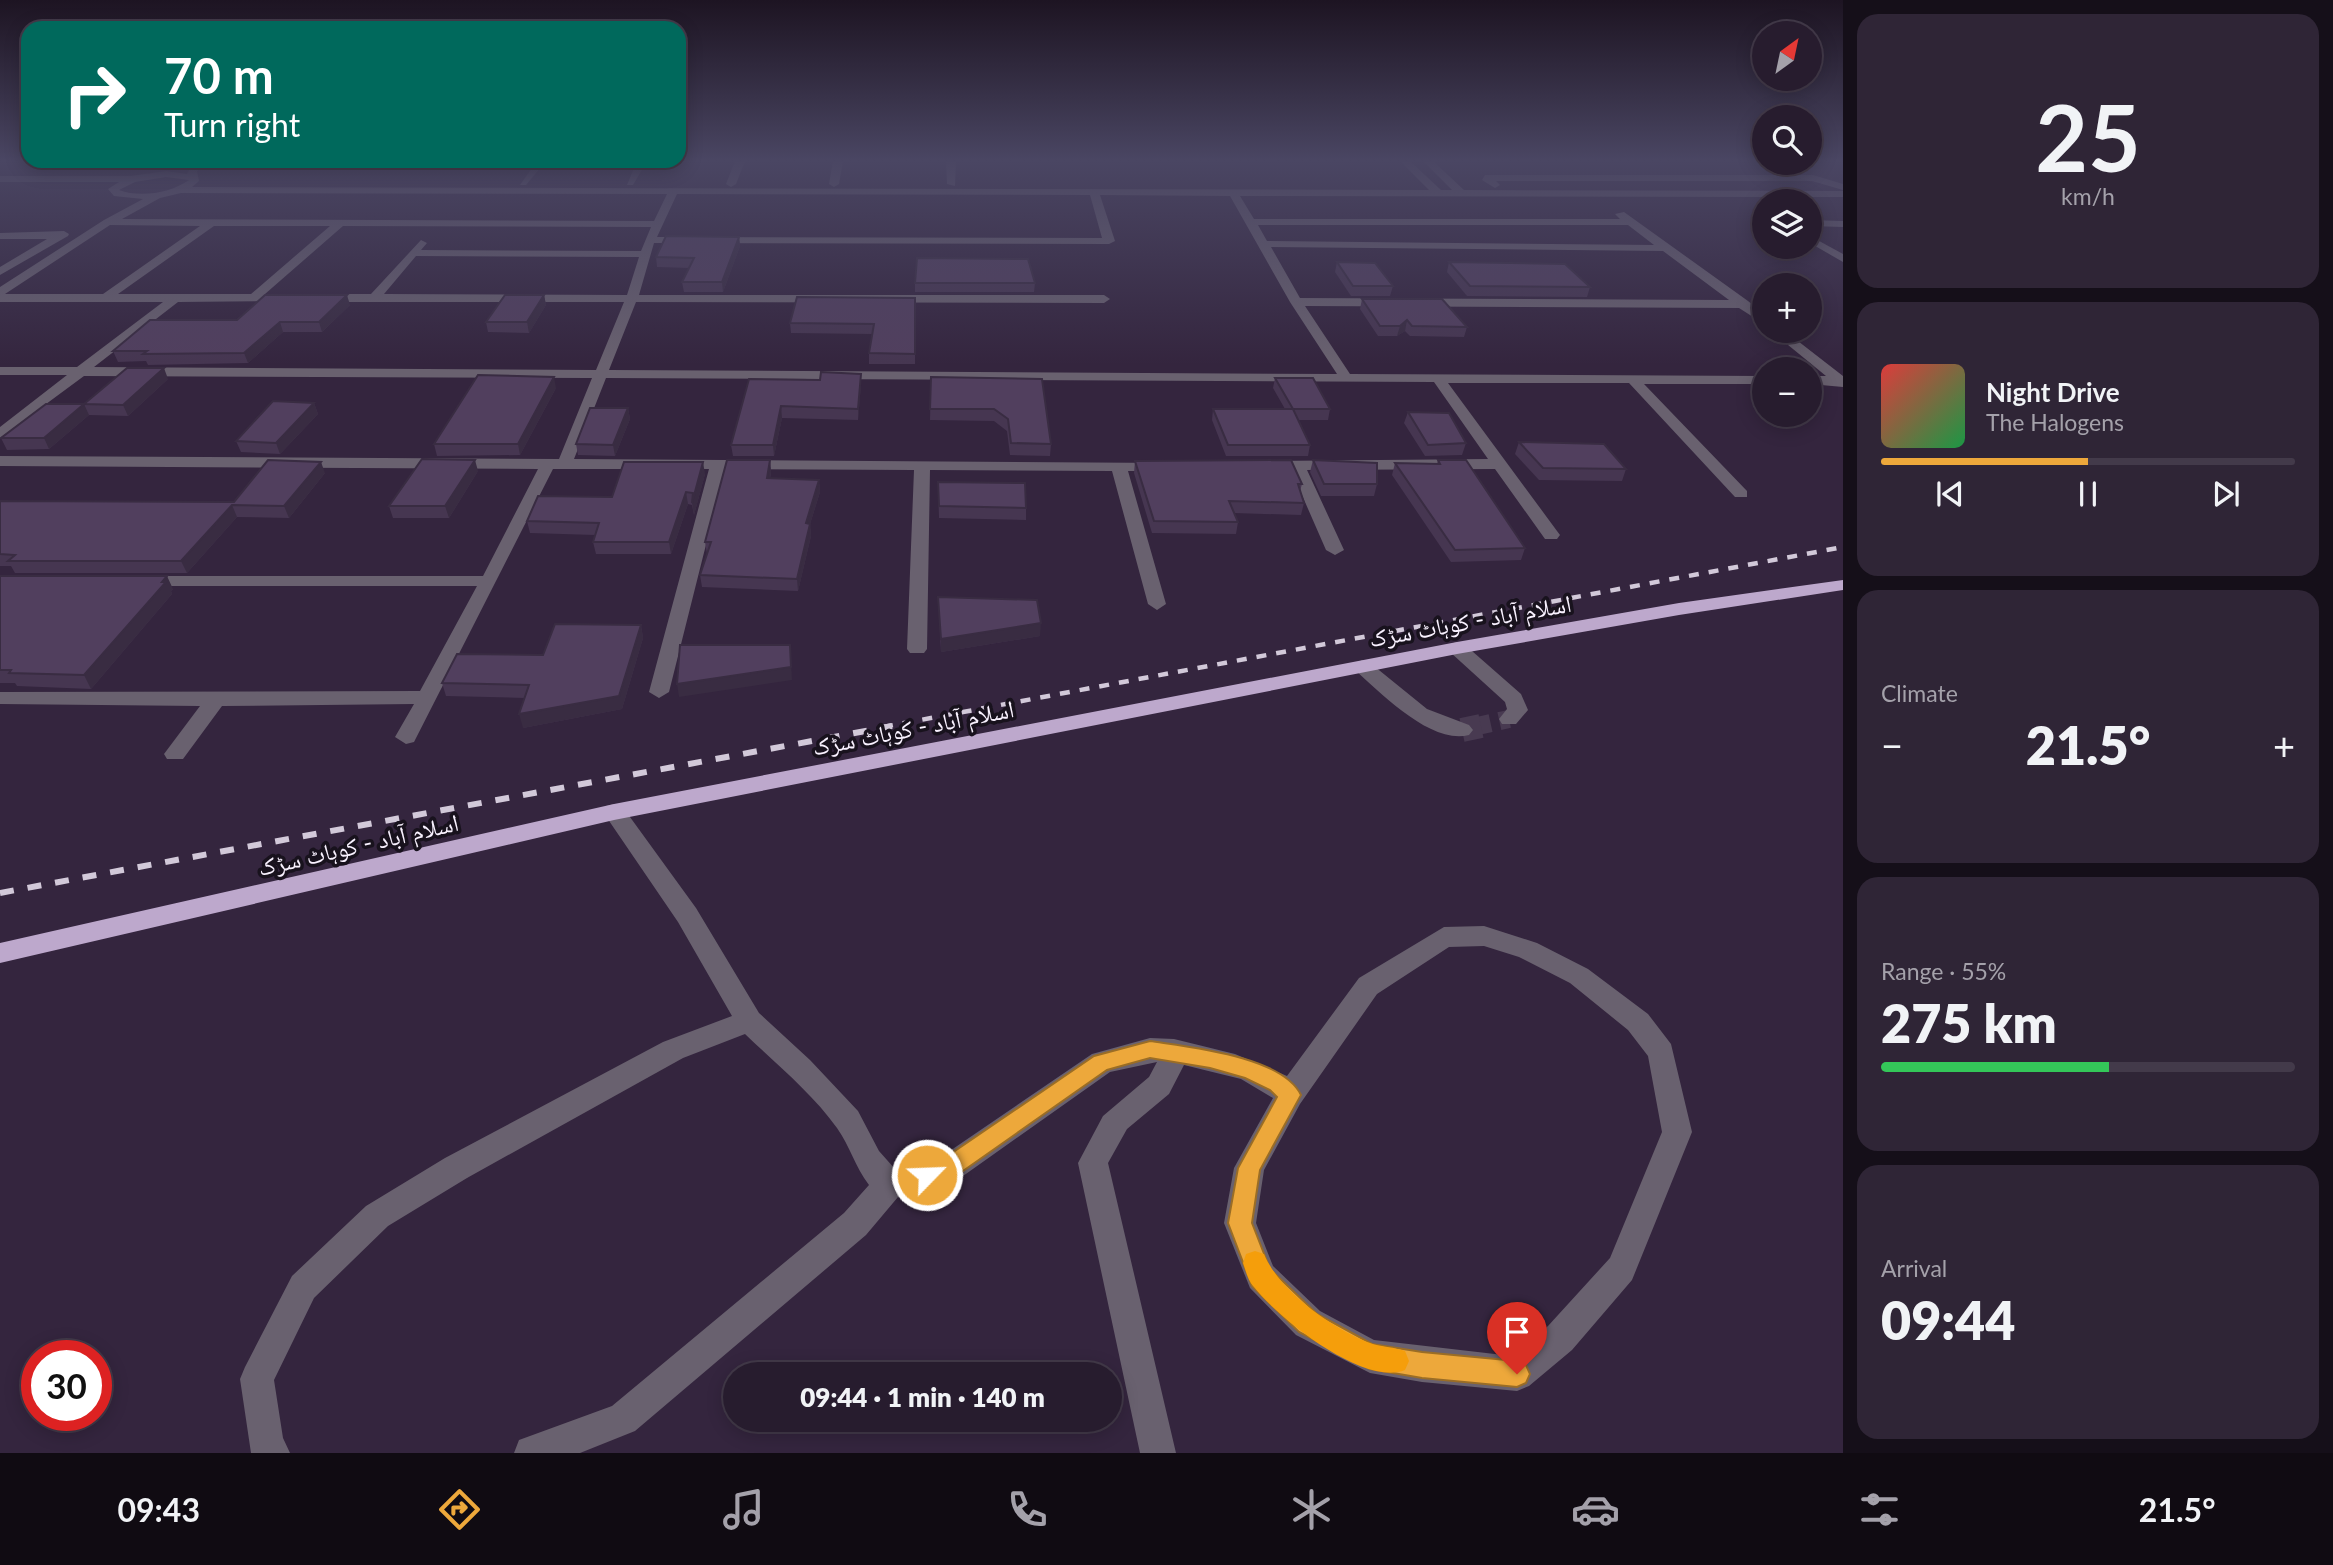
<!DOCTYPE html>
<html lang="en">
<head>
<meta charset="utf-8">
<style>
	:root { --surface:#271c2e; --page:#2f2536; --text:#f1f3f6; --muted:#a4a1aa; --line:#433a4a; --accent:#eda83b }
	body { margin:0; font-family:Lato,"Noto Naskh Arabic",sans-serif; background:var(--page); color:var(--text); height:100vh; display:flex; flex-direction:column; font-size:26px; white-space:nowrap }
	* { box-sizing:border-box; margin:0 }
	p { font-size:23px; color:var(--muted) }
	.icon { flex:none; width:38px; height:38px; fill:none; stroke:currentColor; stroke-width:2; stroke-linecap:round; stroke-linejoin:round }
	.map { position:relative; flex:1; overflow:hidden }
	.panel { display:flex; flex-direction:column; gap:14px; padding:14px; background:#150f19; width:490px }
	.panel>* { flex:none }
	.top-card { position:absolute; left:21px; top:21px; width:665px; height:147px; border-radius:21px; box-shadow:0 4px 18px #0003,0 0 0 2px var(--line); background:#00695c; color:#fff; overflow:hidden }
	.needle { width:46px; rotate:33deg }
	.controls { position:absolute; left:1752px; top:21px; display:grid; gap:14px }
	.controls a { display:grid; place-items:center; width:70px; height:70px; border-radius:50%; background:var(--surface); box-shadow:0 4px 18px #0003,0 0 0 2px var(--line); font-size:35px }
	.speed { position:absolute; left:21px; top:1340px; display:flex; gap:14px; font-size:35px; font-weight:700; text-align:center }
	.speed>* { display:grid; place-content:center; width:91px; height:91px; border-radius:50%; background:var(--surface); box-shadow:0 4px 18px #0003,0 0 0 2px var(--line); line-height:1 }
	.speed .limit { border:10px solid #d22; background:#fff; color:#111 }
	.pin { position:absolute; display:grid; place-items:center; width:60px; height:60px; color:#fff; margin:-72px -30px; border-radius:50% 50% 50% 0; rotate:-45deg; box-shadow:0 0 7px #0007 }
	.pin .icon { rotate:45deg }
	.me { position:absolute; width:77px; margin:-38px; rotate:66deg; stroke-linejoin:round; filter:drop-shadow(0 0 5px #0008) }
	.turn { display:flex; align-items:center; gap:24px; height:147px; padding:0 28px; font-size:32px }
	.turn .icon { width:91px; height:91px; stroke-width:2.5 }
	.turn b { display:block; font-size:49px; line-height:60px }
	.big { font-size:52px; font-weight:800; line-height:1.1 }
	.panel .tile { flex:1; display:flex; flex-direction:column; justify-content:center; gap:10px; min-width:0; padding:0 24px; border-radius:21px; background:var(--page) }
	.panel .dial { align-items:center; gap:0 }
	.dial b { font-size:91px; line-height:1 }
	.song { display:flex; align-items:center; gap:21px }
	.cover { width:84px; height:84px; border-radius:10px; background:linear-gradient(135deg,hsl(0 70% 55%),hsl(140 70% 35%)) }
	.played { height:7px; border-radius:4px; background:linear-gradient(90deg,var(--accent) 50%,var(--line) 50%) }
	.keys { display:flex; justify-content:space-around; direction:ltr }
	.heat { display:flex; justify-content:space-between; align-items:center; font-size:38px; direction:ltr }
	.charge { height:10px; border-radius:5px; background:linear-gradient(90deg,#34c759 55%,var(--line) 0) }
	.trip { position:absolute; left:723px; top:1362px; width:399px; height:70px; border-radius:35px; background:var(--surface); box-shadow:0 4px 18px #0003,0 0 0 2px var(--line); font-weight:800; line-height:70px; text-align:center }
	.menu { display:flex; height:112px; justify-content:space-around; align-items:center; background:#100b12; color:var(--muted) }
	.menu .icon { width:49px; height:49px }
	.menu .current { color:var(--accent) }
	.menu b { font-size:32px; color:var(--text) }
	main { display:flex; flex:1; min-height:0 }
	.map>svg:first-child { display:block }
</style>
</head>
<body>
<main>
<div class="map">
<svg width="1843" height="1453" viewBox="0 0 1843 1453">
	<rect width="100%" height="100%" fill="#34253e"/>
	<g fill="none" stroke-linecap="round" stroke-linejoin="round">
		<!-- minor-tunnel-far1 -->
		<polyline stroke="#483a51" stroke-width="18" stroke-dasharray="18 9" stroke-linecap="butt" points="1473,727 1509,719"/>
		<!-- minor-tunnel -->
		<polyline stroke="#483a51" stroke-width="24" stroke-dasharray="24 12" stroke-linecap="butt" points="1462,730 1481,726"/>
		<!-- minor -->
		<g fill="#69616f" fill-rule="evenodd">
			<path d="M201,161h11l-15,10 2,10 -7,6 1237,3 -29,-29h10l31,29h11l-29,-29h10l31,29 379,1v6l-603,-1 14,23h366l-5,-5 9,-2 124,89 16,13v10l-25,-16 -434,-2 45,68 414,2v8h-120l103,107v6h-12l-106,-114h-181l109,148 3,4 -3,4h-12l-50,-70 -188,1 37,80 -9,5 -9,-5 -35,-80 -24,1 -8,-5 8,-5 221,-2 -54,-77 -828,-4 -32,81 594,4 2,3 -8,5h-34l38,133 -9,6 -9,-6 -36,-133 -182,-1 -3,179 -3,4h-14l-3,-4 7,-179 -189,-1 -56,223 -10,6 -10,-6 60,-223h-156l-139,273 -8,2 -11,-7 19,-33 -192,2 -39,53h-16l-3,-5 36,-48 -200,-2v-12l420,-1 57,-105h-334l-9,-5 9,-5h340l55,-107 -538,-3v-10l559,3 33,-81 -508,-2 -84,62v-11l67,-52h-67v-8h77l86,-65h-163v-15l104,-67 39,-21 -29,-3 -6,-7 11,-7h-119v-6h131l35,-5 21,3 3,-6zM166,177l23,3c-18,13 -49,18 -70,10l16,-8zM181,193l486,1 -13,27 -532,-2 38,-21zM677,194l413,1 12,43 -445,-1zM1100,195l130,1 60,106 47,72 -728,-4 27,-68 468,1 6,-4 -6,-4h-465l15,-52 455,1 6,-3zM110,225l90,1 -97,68h-98zM1258,225h370l26,20 -387,-4zM214,226h116l-79,68h-133zM343,226l308,1 -10,24 -220,-1 6,-7 -6,-3 -50,54h-49l-6,4 6,4h302l-28,68 -502,-3 84,-65 115,-1 2,-3 -6,-4h-24zM1271,247l392,4 66,49 -429,-2zM416,256l223,1 -12,38 -243,-1z"/>
			<polygon points="537,161 546,161 526,185 520,185"/>
			<polygon points="637,161 647,161 633,185 627,185"/>
			<polygon points="735,161 745,161 736,184 731,187 726,184"/>
			<polygon points="833,161 843,161 839,184 834,187 829,184"/>
			<polygon points="946,161 956,161 955,186 947,184"/>
			<polygon points="1485,175 1813,175 1843,184 1843,190 1812,181 1496,181 1500,185 1495,188 1482,180"/>
			<polygon points="1810,220 1843,221 1843,227 1810,226"/>
			<polygon points="64,231 69,234 68,236 0,275 0,267 47,239 0,239 0,233"/>
			<polygon points="1810,236 1843,254 1843,262 1810,243"/>
			<polygon points="1771,331 1785,331 1843,376 1843,387 1810,384 1810,376 1826,376"/>
			<polygon points="1457,642 1464,644 1521,694 1528,710 1516,724 1502,724 1499,719 1507,709 1505,702 1450,652 1447,648 1450,644"/>
			<path d="M1362,660l7,2 58,47 42,16 4,5 -4,5c-38,10 -88,-42 -114,-65l-3,-4z"/>
			<path d="M614,804l8,2 74,102 63,105 51,47 48,51 21,40 16,18 43,-10 154,-105 58,-16 24,1 61,15 52,22 72,-98 85,-51 40,-1 53,17 51,26 60,45 23,30 21,88 -60,148 -60,70 -43,36 -12,5 -95,-9 -52,-9 -74,-38 -46,-47 -26,-65 10,-55 39,-70 -32,-19 -57,-14 -15,29 -42,35 -19,34 68,290h-36l-62,-290 25,-47 46,-39 8,-15 -47,10 -154,109 -58,16 -32,38 -231,196 -55,22h-66l5,-13 93,-34 232,-193 25,-28c-14,-18 -19,-39 -32,-57 -25,-35 -61,-64 -92,-94l-62,24 -216,120 -79,48 -74,72 -40,82 9,58 7,15h-39l-11,-74 5,-12 47,-91 74,-70 79,-48 218,-116 69,-26 -54,-94 -75,-110 3,-6zM1484,946l35,11 51,26 58,47 20,26 14,76 -52,126 -62,68 -36,30 -138,-16 -54,-29 -47,-45 -17,-43 8,-53 36,-66 77,-110 72,-47z"/>
		</g>
		<!-- highway -->
		<polygon fill="#bda8cc" fill-rule="evenodd" points="1843,580 1843,590 1679,615 1457,654 614,820 0,963 0,943 614,804 1457,642 1679,603"/>
		<!-- rail-far1 -->
		<polyline stroke="#d2c9d9" stroke-width="4.5" stroke-dasharray="10 10" stroke-linecap="butt" points="883,727 1843,547"/>
		<!-- rail -->
		<polyline stroke="#d2c9d9" stroke-width="6" stroke-dasharray="14 14" stroke-linecap="butt" points="0,893 892,726"/>
	</g>
	<!-- wall -->
	<g fill="#463651">
		<polygon points="739,237 740,246 723,292 684,292 682,282 690,268 657,267 656,257"/>
		<polygon points="1337,262 1393,286 1390,296 1351,296 1335,272"/>
		<polygon points="1449,262 1590,287 1587,297 1467,296 1447,272"/>
		<polygon points="915,283 1035,283 1034,292 915,292"/>
		<polygon points="544,295 546,305 529,333 488,332 486,322"/>
		<polygon points="915,298 915,364 869,364 869,353 872,334 791,333 790,323"/>
		<polygon points="1362,299 1467,327 1464,337 1410,336 1405,331 1397,336 1378,336 1360,309"/>
		<polygon points="350,305 322,332 283,332 248,363 148,365 146,361 118,362 113,351 237,320"/>
		<polygon points="931,377 1042,379 1051,444 1050,456 1010,455 1007,431 994,421 930,420"/>
		<polygon points="1275,378 1330,409 1328,420 1299,420 1310,445 1308,456 1226,456 1212,420 1213,409 1285,409 1273,388"/>
		<polygon points="168,379 128,416 89,415 49,449 7,450 1,438 84,404"/>
		<polygon points="749,379 861,384 858,420 782,418 774,456 733,456 731,445"/>
		<polygon points="556,388 520,455 437,456 434,444"/>
		<polygon points="314,403 318,414 280,454 241,452 236,441"/>
		<polygon points="628,408 630,419 615,456 578,455 576,444"/>
		<polygon points="1408,412 1466,443 1462,455 1425,456 1404,423"/>
		<polygon points="1519,442 1626,469 1622,481 1539,480 1515,454"/>
		<polygon points="770,460 771,472 770,479 819,480 820,492 810,524 811,536 798,591 702,587 700,575 707,554 705,542"/>
		<polygon points="1313,460 1377,484 1374,496 1321,496 1310,472"/>
		<polygon points="1438,460 1525,548 1521,560 1451,562 1392,475 1395,463 1437,464"/>
		<polygon points="1135,461 1302,484 1300,491 1304,503 1301,515 1234,513 1238,522 1236,534 1152,533 1134,473"/>
		<polygon points="478,471 449,518 393,518 389,506"/>
		<polygon points="325,473 289,518 237,517 187,573 15,573 11,566 0,566 0,501 234,502"/>
		<polygon points="705,474 694,515 692,505 688,504 671,554 596,554 593,542 595,535 530,533 527,521 612,497"/>
		<polygon points="938,482 1026,508 1026,520 939,518"/>
		<polygon points="0,576 173,589 171,591 172,594 91,689 17,686 15,683 0,683"/>
		<polygon points="938,597 1040,636 941,652"/>
		<polygon points="641,625 643,638 622,709 523,728 525,698 446,696 442,683 543,655"/>
	</g>
	<!-- shaded-wall -->
	<g fill="#392c42">
		<polygon points="739,237 740,246 723,292 722,282"/>
		<polygon points="347,295 350,305 322,332 319,322"/>
		<polygon points="544,295 546,305 529,333 527,322"/>
		<polygon points="1407,320 1405,331 1397,336 1400,326"/>
		<polygon points="280,322 283,332 248,363 244,353"/>
		<polygon points="164,368 168,379 128,416 123,405"/>
		<polygon points="861,374 861,384 858,420 858,409"/>
		<polygon points="554,377 556,388 520,455 518,444"/>
		<polygon points="314,403 318,414 280,454 276,443"/>
		<polygon points="84,404 89,415 49,449 44,438"/>
		<polygon points="781,406 782,418 774,456 773,445"/>
		<polygon points="628,408 630,419 615,456 613,445"/>
		<polygon points="475,460 478,471 449,518 445,506"/>
		<polygon points="770,460 771,472 768,490 767,478"/>
		<polygon points="321,462 325,473 289,518 284,506"/>
		<polygon points="703,462 705,474 694,515 692,503"/>
		<polygon points="819,480 820,492 810,524 811,536 798,591 797,579 806,523"/>
		<polygon points="686,492 688,504 671,554 669,542"/>
		<polygon points="232,505 237,517 187,573 181,561"/>
		<polygon points="167,576 173,589 171,591 172,594 91,689 84,675"/>
		<polygon points="1041,623 1040,636 941,652 941,639"/>
		<polygon points="641,625 643,638 622,709 523,728 519,714"/>
		<polygon points="790,645 792,680 679,697 677,684"/>
	</g>
	<!-- building -->
	<g fill="#513f5e" stroke="#392c42" stroke-width="2">
		<polygon points="666,236 739,237 722,282 682,282 694,258 656,257"/>
		<polygon points="917,258 1028,259 1035,283 915,283"/>
		<polygon points="1337,262 1375,263 1393,286 1353,286"/>
		<polygon points="1449,262 1565,264 1590,287 1470,286"/>
		<polygon points="265,295 347,295 319,322 280,322 244,353 143,354 147,351 113,351 150,320 237,320"/>
		<polygon points="505,295 544,295 527,322 486,322"/>
		<polygon points="797,297 915,298 915,354 869,353 874,324 790,323"/>
		<polygon points="1362,299 1442,299 1467,327 1412,326 1407,320 1400,326 1380,326"/>
		<polygon points="127,368 164,368 123,405 84,404"/>
		<polygon points="821,372 861,374 858,409 781,406 773,445 731,445 749,379 820,380"/>
		<polygon points="478,375 554,377 518,444 434,444"/>
		<polygon points="931,377 1042,379 1051,444 1011,443 1008,419 994,409 930,409"/>
		<polygon points="1275,378 1313,378 1330,409 1293,409"/>
		<polygon points="273,401 314,403 276,443 236,441"/>
		<polygon points="46,404 84,404 44,438 1,438"/>
		<polygon points="590,408 628,408 613,445 576,444"/>
		<polygon points="1213,409 1293,409 1310,445 1228,445"/>
		<polygon points="1408,412 1449,413 1466,443 1428,445"/>
		<polygon points="1519,442 1604,444 1626,469 1543,468"/>
		<polygon points="422,459 475,460 445,506 389,506"/>
		<polygon points="268,460 321,462 284,506 232,505 181,561 8,561 15,555 0,554 0,501 234,502"/>
		<polygon points="727,460 770,460 767,478 819,480 806,523 810,524 797,579 700,575 711,542 705,542"/>
		<polygon points="1291,460 1302,484 1298,484 1304,503 1229,501 1238,522 1154,521 1135,461"/>
		<polygon points="1313,460 1377,463 1377,484 1324,484"/>
		<polygon points="1438,460 1466,460 1525,548 1455,550 1395,463 1440,464"/>
		<polygon points="624,462 703,462 692,503 693,493 686,492 669,542 593,542 599,523 527,521 538,496 612,497"/>
		<polygon points="938,482 1025,483 1026,508 939,506"/>
		<polygon points="0,576 167,576 162,582 166,582 84,675 9,673 11,670 0,670"/>
		<polygon points="938,597 1037,600 1041,623 941,639"/>
		<polygon points="555,624 641,625 619,696 519,714 529,685 442,683 457,654 543,655"/>
		<polygon points="680,645 790,645 791,667 677,684"/>
	</g>
	<!-- sky -->
	<linearGradient id="sky" x2="0" y2="1"><stop stop-color="#1d1422"/><stop offset="0.44" stop-color="#4a4663"/><stop offset="1" stop-color="#4a4663" stop-opacity="0"/></linearGradient>
	<rect width="1843" height="365" fill="url(#sky)"/>
	<!-- route -->
	<path fill="#eda83b" stroke="#9a6d26" stroke-width="2" d="M1150,1041c39,6 132,15 151,54l-41,75 -8,53 18,46 47,45 55,30 50,8 95,9 9,4 4,9 -4,9 -9,4 -95,-9 -52,-9 -71,-37 -47,-46 -24,-63 10,-55 39,-71 -7,-7 -25,-12 -35,-10 -60,-10 -43,12 -154,108 -26,8 -8,-3 -4,-8 4,-7 21,-7 154,-105z"/>
	<!-- slow -->
	<path fill="#f59e0b" d="M1255,1251l9,3c15,37 71,77 109,90 10,3 21,3 32,7l4,10 -4,9c-41,17 -127,-52 -151,-83 -6,-6 -8,-16 -11,-24l3,-9z"/>
	<g text-anchor="middle" dominant-baseline="central" stroke-width="7" stroke-linejoin="round" paint-order="stroke">
		<!-- street labels -->
		<g font-size="24" fill="#f9f2ff" stroke="#18121d">
			<text transform="translate(1470 620) rotate(-10)">اسلام آباد - کوہاٹ سڑک</text>
			<text transform="translate(913 727) rotate(-11)">اسلام آباد - کوہاٹ سڑک</text>
			<text transform="translate(358 844) rotate(-13)">اسلام آباد - کوہاٹ سڑک</text>
		</g>
	</g>
</svg>
<div class="controls">
<a><svg class="needle" viewBox="-14 -14 28 28"><path d="M0-13l5 13h-10z" fill="#e53935"/><path d="M0 13l5-13h-10z" fill="#a4a1aa"/></svg></a>
<a><svg class="icon" aria-label="search" viewBox="0 0 24 24"><circle cx="10" cy="10" r="6"/><path d="M15 15l6 6"/></svg></a>
<a><svg class="icon" aria-label="layers" viewBox="0 0 24 24"><path d="M12 4l9 5-9 5-9-5zM3 14l9 5 9-5"/></svg></a>
<a>+</a>
<a>−</a>
</div>
<div class="speed"><div class="limit">30</div></div>
<div class="pin" style="left:1517px;top:1374px;background:#d93025"><svg class="icon" aria-label="arrive" viewBox="0 0 24 24"><path d="M6 21V4h12l-3 4 3 4H6"/></svg></div>
<svg class="me" style="left:927px;top:1175px" viewBox="-20 -20 40 40"><circle r="17" fill="#eda83b" stroke="#fff" stroke-width="3"/><path d="M0-11L8 9 0 5-8 9z" fill="#fff"/></svg>
<div class="trip">09:44 · 1 min · 140 m</div>
<div class="top-card">
<div class="turn"><svg class="icon" aria-label="right" viewBox="0 0 24 24"><path d="M7 20v-9h11M14 6l5 5-5 5"/></svg><div><b>70 m</b>Turn right</div></div>
</div>
</div>
<section class="panel">
<div class="tile dial"><b>25</b><p>km/h</p></div>
<div class="tile">
<div class="song"><i class="cover"></i><div><b>Night Drive</b><p>The Halogens</p></div></div>
<div class="played"></div>
<div class="keys"><svg class="icon" aria-label="previous" viewBox="0 0 24 24"><path d="M18 5L8 12l10 7zM5 5v14"/></svg><svg class="icon" aria-label="pause" viewBox="0 0 24 24"><path d="M8 5v14M16 5v14"/></svg><svg class="icon" aria-label="next" viewBox="0 0 24 24"><path d="M6 5l10 7-10 7zM19 5v14"/></svg></div>
</div>
<div class="tile"><p>Climate</p>
<div class="heat"><a>−</a><b class="big">21.5°</b><a>+</a></div>
</div>
<div class="tile"><p>Range · 55%</p><b class="big">275 km</b><div class="charge"></div></div>
<div class="tile"><p>Arrival</p><b class="big">09:44</b></div>
</section>
</main>
<nav class="menu">
<b>09:43</b>
<svg class="icon current" aria-label="directions" viewBox="0 0 24 24"><path d="M12 3l9 9-9 9-9-9zM9 14v-3h6M13 9l2 2-2 2"/></svg>
<svg class="icon" aria-label="music" viewBox="0 0 24 24"><path d="M9 18V5l10-2v13"/><circle cx="6" cy="18" r="3"/><circle cx="16" cy="16" r="3"/></svg>
<svg class="icon" aria-label="phone" viewBox="0 0 24 24"><path d="M5 4h4l2 5-3 2q2 4 5 5l2-3 5 2v4C11 20 4 13 5 4z"/></svg>
<svg class="icon" aria-label="climate" viewBox="0 0 24 24"><path d="M12 3v18M4 7l16 10M4 17L20 7"/></svg>
<svg class="icon" aria-label="car" viewBox="0 0 24 24"><path d="M5 17H2v-5l4-1 3-4h7l3 4 3 1v5h-3M9 17h6M6 11h13"/><circle cx="7" cy="17" r="2"/><circle cx="17" cy="17" r="2"/></svg>
<svg class="icon" aria-label="filters" viewBox="0 0 24 24"><path d="M4 7h16M4 17h16"/><circle cx="9" cy="7" r="2"/><circle cx="15" cy="17" r="2"/></svg>
<b>21.5°</b>
</nav>
</body>
</html>
